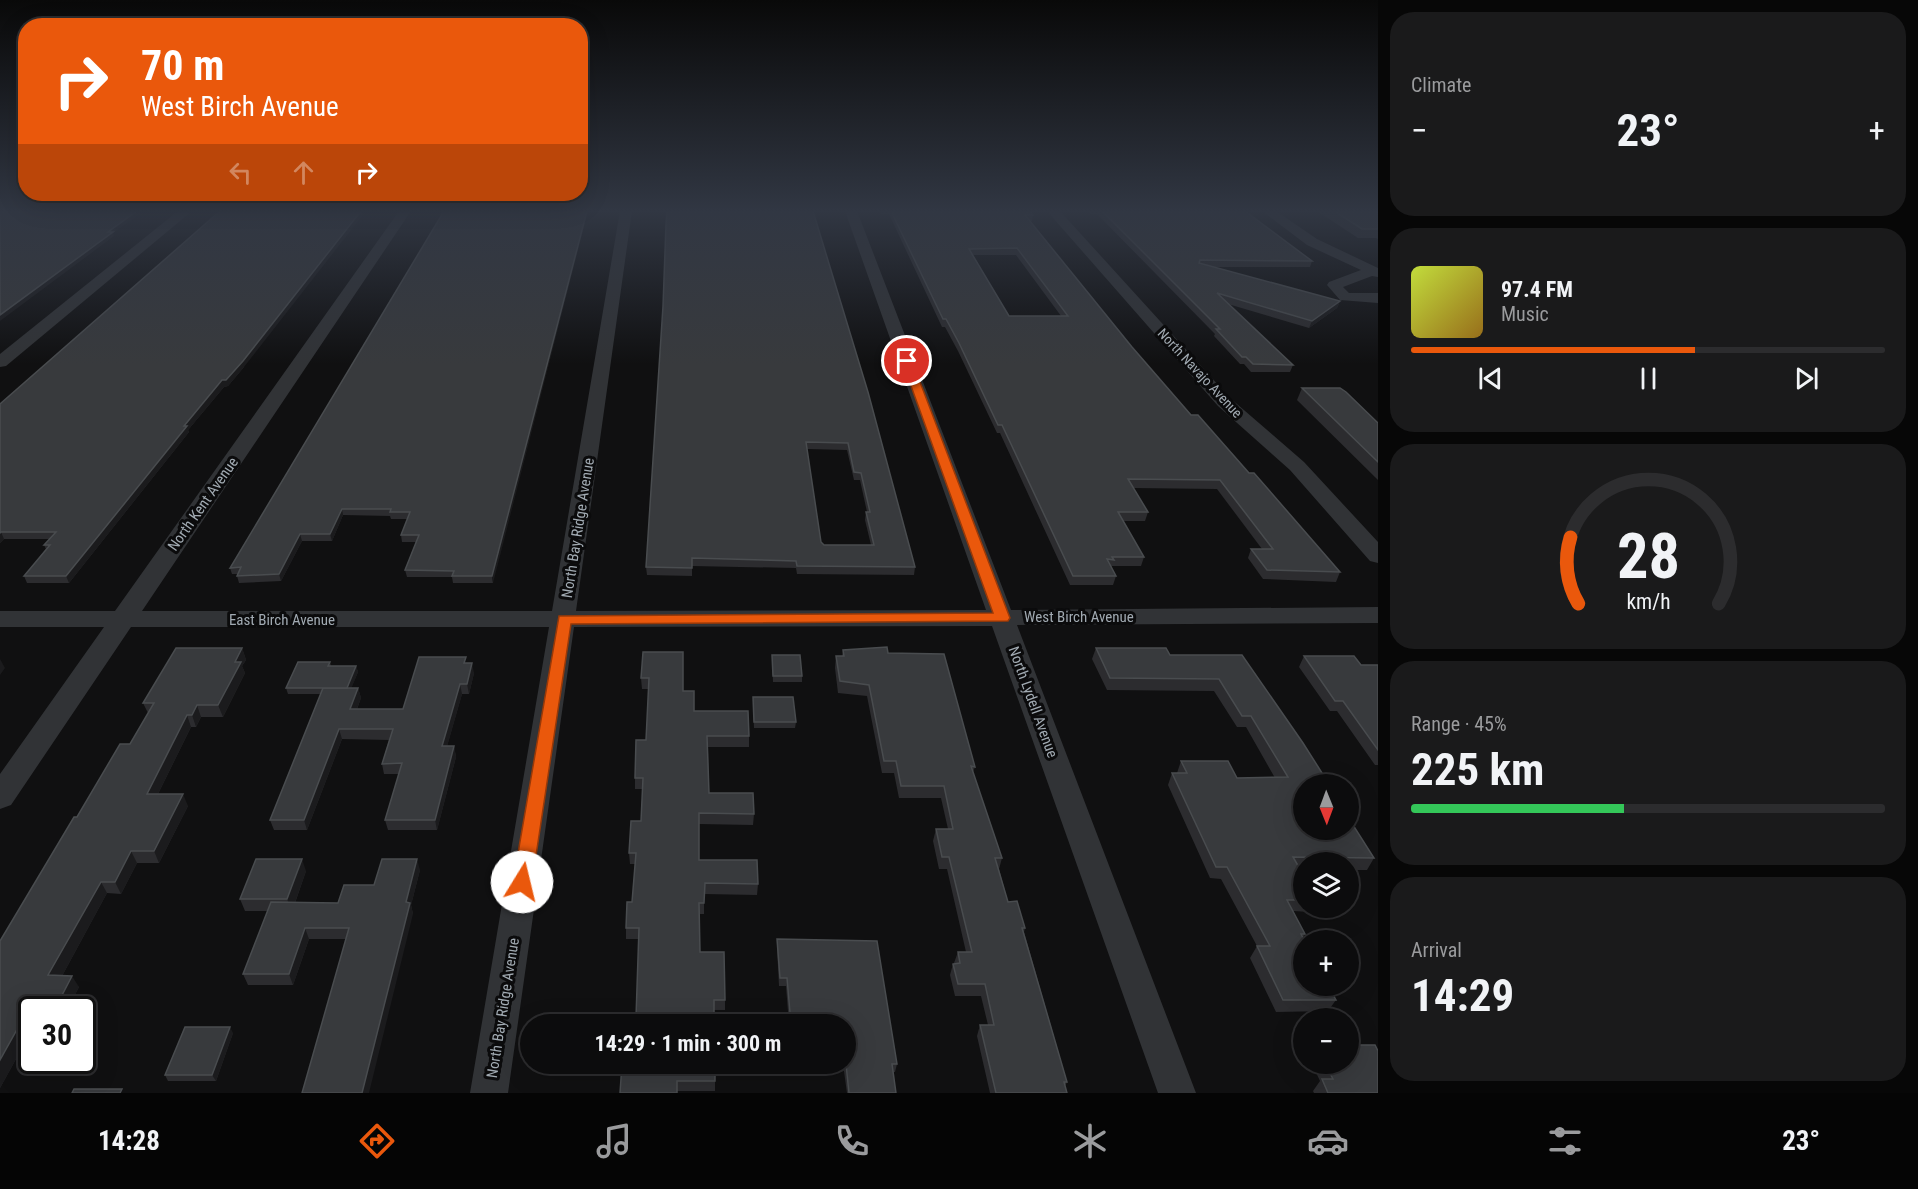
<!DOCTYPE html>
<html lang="en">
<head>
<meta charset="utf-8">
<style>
	:root { --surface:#0c0c0d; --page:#1a1a1b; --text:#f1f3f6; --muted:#9a9b9d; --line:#2c2c2e; --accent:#ea580c }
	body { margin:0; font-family:"Roboto Condensed",sans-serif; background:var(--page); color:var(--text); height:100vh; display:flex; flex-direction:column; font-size:22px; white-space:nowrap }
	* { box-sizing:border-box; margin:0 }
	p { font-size:20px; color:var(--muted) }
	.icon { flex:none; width:33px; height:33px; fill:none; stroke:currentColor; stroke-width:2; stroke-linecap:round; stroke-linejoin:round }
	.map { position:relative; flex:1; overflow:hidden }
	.panel { display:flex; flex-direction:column; gap:12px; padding:12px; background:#070707; width:540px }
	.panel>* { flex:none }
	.hud { position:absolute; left:18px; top:18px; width:570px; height:183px; border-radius:24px; box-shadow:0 6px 24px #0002,0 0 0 2px var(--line); background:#ea580c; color:#fff; overflow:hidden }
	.needle { width:39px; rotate:179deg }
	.tools { position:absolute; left:1293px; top:774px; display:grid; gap:12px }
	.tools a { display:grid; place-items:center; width:66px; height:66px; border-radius:50%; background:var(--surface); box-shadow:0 6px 24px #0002,0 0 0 2px var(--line); font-size:30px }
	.speed { position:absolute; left:18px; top:996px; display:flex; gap:12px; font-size:30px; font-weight:700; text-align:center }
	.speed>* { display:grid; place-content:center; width:78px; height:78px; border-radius:50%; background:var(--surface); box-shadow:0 6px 24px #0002,0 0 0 2px var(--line); line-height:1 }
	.speed .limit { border:3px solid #111; border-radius:9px; background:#fff; color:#111 }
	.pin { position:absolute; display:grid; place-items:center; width:51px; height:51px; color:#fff; margin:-26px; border:3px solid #fff; border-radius:50%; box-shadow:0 2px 6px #0007 }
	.me { position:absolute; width:66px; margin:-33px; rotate:9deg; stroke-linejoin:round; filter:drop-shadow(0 0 4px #0008) }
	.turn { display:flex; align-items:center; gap:21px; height:126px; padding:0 24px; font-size:27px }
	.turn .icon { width:78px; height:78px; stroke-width:2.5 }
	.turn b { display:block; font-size:42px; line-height:51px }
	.lanes { display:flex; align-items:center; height:57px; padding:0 24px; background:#0003; justify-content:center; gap:30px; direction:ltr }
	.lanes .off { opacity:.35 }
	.big { font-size:45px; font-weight:700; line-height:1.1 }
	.panel .card { flex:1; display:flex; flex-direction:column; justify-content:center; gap:9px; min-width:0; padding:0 21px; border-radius:24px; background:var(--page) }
	.panel .dial { align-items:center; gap:0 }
	.dial svg { height:156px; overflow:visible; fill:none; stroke:var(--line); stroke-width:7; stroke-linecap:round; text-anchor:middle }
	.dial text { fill:var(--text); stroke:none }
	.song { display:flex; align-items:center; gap:18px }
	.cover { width:72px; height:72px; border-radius:9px; background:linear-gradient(135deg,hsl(70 70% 55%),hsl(40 70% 35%)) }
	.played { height:6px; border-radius:3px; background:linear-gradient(90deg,var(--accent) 60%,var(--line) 60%) }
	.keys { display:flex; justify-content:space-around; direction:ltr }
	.heat { display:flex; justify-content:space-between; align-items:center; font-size:33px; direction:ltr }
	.charge { height:9px; border-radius:4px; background:linear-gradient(90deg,#34c759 45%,var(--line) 0) }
	.trip { position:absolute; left:520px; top:1014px; width:336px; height:60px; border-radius:30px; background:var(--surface); box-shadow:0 6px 24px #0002,0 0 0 2px var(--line); font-weight:700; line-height:60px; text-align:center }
	.tab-bar { display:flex; height:96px; justify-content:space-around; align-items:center; background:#050505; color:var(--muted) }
	.tab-bar .icon { width:42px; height:42px }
	.tab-bar .on { color:var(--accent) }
	.tab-bar b { font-size:27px; color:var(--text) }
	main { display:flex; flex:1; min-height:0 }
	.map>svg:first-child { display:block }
</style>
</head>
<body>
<main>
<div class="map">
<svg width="1378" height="1093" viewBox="0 0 1378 1093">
	<rect width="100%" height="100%" fill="#101011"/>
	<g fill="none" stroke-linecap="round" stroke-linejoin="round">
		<!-- minor -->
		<g fill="#313336" fill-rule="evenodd">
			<polygon points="178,211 192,211 6,366 0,367 0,354"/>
			<polygon points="399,211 411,211 142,611 552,611 620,211 632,211 576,611 986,610 845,211 857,211 1011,610 1378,607 1378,623 1017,625 1196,1093 1158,1093 992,626 574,627 508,1093 470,1093 549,627 131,627 11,805 0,809 0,774 104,627 0,627 0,611 115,611"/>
			<polygon points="1047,211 1060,211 1230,398 1304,462 1378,542 1378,563 1370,561 1290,470 1218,406"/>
			<polygon points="1262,211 1276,211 1317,239 1378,268 1378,277 1372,276 1343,287 1349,293 1378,293 1378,303 1340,300 1327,285 1329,282 1361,270 1307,245"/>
		</g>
	</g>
	<!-- wall -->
	<g fill="#2c2c2f" fill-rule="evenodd">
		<polygon points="444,211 493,583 453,583 452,577 407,577 405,570 416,542 402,542 401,535 407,519 391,519 390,516 343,515 332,541 302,541 281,581 239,583 237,576 237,574 232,574 230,568"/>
		<path d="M813,211l102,356 -1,8 -117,-1 -1,-6 -104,-2v10l-45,-1 -1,-8zM807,449l40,1 7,30h6l7,32h-1l-1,8 6,25h-47l-3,-3z"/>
		<path d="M880,211h150l3,4 -1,6h-2l102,126 59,68 58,58 91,99 -4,10 -73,-3 -15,-21 3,-9h11l-45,-60 -84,-1 15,24 -3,9h-22l21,36 -3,9h-29l-1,1 5,9 -3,9h-43l-70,-152h-3l-39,-82 -13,-24h-3l-53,-113h-8zM973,255h43l45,61h-52z"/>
		<polygon points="1088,211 1245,211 1312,261 1310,267 1214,267 1340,301 1337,308 1309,328 1228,304 1293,365 1290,372 1251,372 1244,364 1240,364 1214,336 1215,334 1097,214 1090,214"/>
		<polygon points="1317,211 1378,211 1378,239 1376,238 1358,238"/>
		<polygon points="244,367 228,386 224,387 188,430 189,432 69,583 27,583 24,576 46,549 44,545 50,539 4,539 0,543 0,404"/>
		<polygon points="1302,388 1378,423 1378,480 1297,400"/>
		<polygon points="242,648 246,660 242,666 245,673 223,717 201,717 196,727 191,727 158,794 188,806 159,863 137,863 121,894 107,893 62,976 79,987 67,1010 32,1010 32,1030 0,1088 0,941 130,744 148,713 143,703"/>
		<polygon points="1096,648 1170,655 1242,655 1374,858 1367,870 1348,870 1348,862 1304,862 1304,869 1300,869 1304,876 1304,908 1313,908 1310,912 1293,911 1305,934 1303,938 1336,1000 1328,1011 1276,1012 1250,958 1257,946 1221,879 1210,878 1168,785 1172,773 1177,773 1181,761 1237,778 1275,778 1246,727 1237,727 1214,691 1107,690 1092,659"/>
		<polygon points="843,650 888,653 975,767 973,772 1002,858 999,869 1008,902 1025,928 1024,932 1067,1082 1065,1086 1067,1093 990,1093 977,1036 980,1025 988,1025 981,996 955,996 950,975 953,964 954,963 958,952 966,952 947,869 939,869 933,841 936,829 948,829 941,798 899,798 894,773 882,773 867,696 838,693 835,668 836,656 842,656"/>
		<polygon points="643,652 683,691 694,711 749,736 749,747 708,747 709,793 754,814 753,825 699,824 699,860 758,884 757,895 704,894 704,914 700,914 700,952 725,1000 725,1010 714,1010 636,1017 639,939 626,939 626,928 632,902 635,864 630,864 629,853 641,821 643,789 635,789 635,778 646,740 649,689 642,689 641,678"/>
		<polygon points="772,655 802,676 802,682 773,682"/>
		<polygon points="1304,656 1361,665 1378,665 1378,765 1375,765 1337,711 1330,711 1299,667"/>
		<polygon points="330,662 331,666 356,666 358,672 351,688 358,688 361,698 357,709 403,709 467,663 474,673 469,694 462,694 447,746 454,746 456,757 437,830 388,830 385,820 399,774 384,774 382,764 389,740 342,739 307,830 274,830 270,820 321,694 288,694 286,688"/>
		<polygon points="753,697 796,722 795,728 754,728"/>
		<polygon points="420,870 411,905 413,914 346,939 309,939 293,985 248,985 243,974 268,911 245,911 240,899 306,871 295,903 338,903 374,885"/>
		<polygon points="777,939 897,1064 895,1072 893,1072 896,1093 847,1093 843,1064 846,1064 846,1024 789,1024 786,986 779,986 777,948"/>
		<polygon points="233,1033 216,1081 168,1081 165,1075"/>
		<polygon points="622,1064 715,1081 715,1091 677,1091"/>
		<polygon points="1312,1064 1348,1064 1378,1093 1314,1093 1313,1091 1320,1081"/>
	</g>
	<!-- shaded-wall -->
	<g fill="#1b1b1d">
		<polygon points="137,211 144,211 113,233 114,236 0,321 0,315 108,232"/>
		<polygon points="361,211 366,211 244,367 228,386 224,387 188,430 189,432 69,583 66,576 184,426"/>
		<polygon points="587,211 588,211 493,583 492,576"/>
		<polygon points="1340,301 1337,308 1309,328 1312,321"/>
		<polygon points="342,509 343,515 332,541 330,534"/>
		<polygon points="1,532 4,539 0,543 0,533"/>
		<polygon points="300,534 302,541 281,581 279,574"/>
		<polygon points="242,648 246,660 242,666 245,673 223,717 218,705 235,662"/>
		<polygon points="0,659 5,668 0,675"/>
		<polygon points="472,663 474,673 469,694 467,684"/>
		<polygon points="356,666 358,672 349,694 347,688"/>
		<polygon points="460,684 462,694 444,757 442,746"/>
		<polygon points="358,688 361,698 353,719 350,709"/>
		<polygon points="197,705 201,717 196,727 192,715"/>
		<polygon points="187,715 191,727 152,806 147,794"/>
		<polygon points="339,729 342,739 307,830 304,820"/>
		<polygon points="454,746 456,757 437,830 435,820"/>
		<polygon points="183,794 188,806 159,863 154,851"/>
		<polygon points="131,851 137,863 121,894 115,882"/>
		<polygon points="302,859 306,871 292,911 287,899"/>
		<polygon points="417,859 420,870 411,905 413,914 369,1093 362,1093 406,902"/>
		<polygon points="101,882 107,893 56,987 48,975"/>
		<polygon points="305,928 309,939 293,985 289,974"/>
		<polygon points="72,976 79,987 67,1010 60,999"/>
		<polygon points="34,999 41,1010 32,1010 32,1030 0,1088 0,1060"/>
		<polygon points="230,1027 233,1033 216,1081 212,1075"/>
	</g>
	<!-- building -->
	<g fill="#383a3d" stroke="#494c4f" stroke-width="1.5" fill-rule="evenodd">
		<polygon points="0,211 137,211 108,232 113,232 0,315"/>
		<polygon points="220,211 361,211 243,361 226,380 222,380 184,426 187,426 66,576 24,576 50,545 44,545 56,532 1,532 0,533 0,404"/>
		<polygon points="444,211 587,211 492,576 452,576 454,571 405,570 419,535 401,535 410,512 390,512 391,509 342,509 330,534 300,534 279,574 237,576 241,567 230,568"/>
		<path d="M667,211h146l55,181 47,175 -118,-1 -1,-5 -104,-3v10l-46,-1 17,-261 3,-82zM806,442l42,1 6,29 7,1 9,39h-4l8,33h-50l-3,-3z"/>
		<path d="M891,211h139l3,4h-8l107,132 59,68h7l51,58h5l86,99 -73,-2 -16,-21h22l-53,-69 -92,-1 20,33h-30l26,45h-32l2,3 -7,-1 9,17h-43l-71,-151h-4l-39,-82 -13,-24h-3zM1017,248l51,68h-59l-40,-67z"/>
		<polygon points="1102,211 1245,211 1312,261 1200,260 1199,263 1340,301 1312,321 1217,293 1293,365 1253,364 1246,357 1242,357 1216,329 1220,329"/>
		<polygon points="1334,211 1378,211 1378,229 1362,229"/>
		<polygon points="1302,388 1340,388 1346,392 1378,423 1378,462"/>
		<polygon points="887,647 888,653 944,654 975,767 971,766 1002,858 995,858 1008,902 1017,901 1025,928 1022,928 1067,1082 1064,1082 1067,1093 996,1093 980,1025 994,1025 985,984 958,984 953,964 960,963 958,952 972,952 949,857 942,857 936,829 953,829 944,786 901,786 896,761 884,761 869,685 840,681 836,656 844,656 843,650"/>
		<polygon points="176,648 242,648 235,662 241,662 218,705 197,705 192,715 187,715 147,794 183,794 154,851 131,851 115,882 101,882 48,975 72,976 60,999 34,999 0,1060 0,941 74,817 77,817 120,744 130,744 154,703 143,703"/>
		<polygon points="1096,648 1166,648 1170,655 1242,655 1303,743 1329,784 1304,784 1304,830 1348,830 1348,817 1374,858 1293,857 1304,876 1304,900 1287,900 1305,934 1301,934 1304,940 1304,986 1328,986 1336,1000 1283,1000 1257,946 1270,946 1227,867 1216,867 1172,773 1187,773 1181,761 1228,761 1237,778 1288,777 1251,716 1242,716 1219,679 1110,678"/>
		<polygon points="643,652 683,652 683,691 694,691 694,711 748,711 749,736 707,736 709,793 753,793 754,814 699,813 699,860 757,860 758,884 705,883 704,903 699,903 700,952 724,952 725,1000 714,1000 714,1024 624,1024 624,1017 636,1017 639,928 626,928 627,902 632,902 636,853 629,853 631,821 641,821 643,778 635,778 636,740 646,740 649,678 641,678"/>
		<polygon points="772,655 800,655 802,676 773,676"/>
		<polygon points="1304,656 1354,656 1361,665 1378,665 1378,750 1343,701 1335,701"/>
		<polygon points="419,657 466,657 464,663 472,663 467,684 460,684 442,746 454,746 435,820 385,820 402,763 382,764 393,729 339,729 304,820 270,820 323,688 358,688 350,709 403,709"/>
		<polygon points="298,662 330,662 328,666 356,666 347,688 286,688"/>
		<polygon points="753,697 793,697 796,722 754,722"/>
		<polygon points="256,859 302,859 287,899 240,899"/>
		<polygon points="382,859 417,859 406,902 410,903 362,1093 302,1093 349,928 305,928 289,974 243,974 271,902 338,903 344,885 374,885"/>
		<polygon points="777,939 877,941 897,1064 892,1064 896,1093 849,1093 846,1064 846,1024 791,1024 787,978 780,978"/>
		<polygon points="185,1027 230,1027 212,1075 165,1075"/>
		<polygon points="1348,1045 1375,1045 1378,1051 1378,1093 1328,1093 1322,1079 1333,1079 1325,1064 1348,1064"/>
		<polygon points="622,1064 715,1064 715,1081 677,1081 677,1093 620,1093"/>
		<polygon points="74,1089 122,1089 120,1093 72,1093"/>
	</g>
	<!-- sky -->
	<linearGradient id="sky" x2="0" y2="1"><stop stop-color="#090909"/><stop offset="0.58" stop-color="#313743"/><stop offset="1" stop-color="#313743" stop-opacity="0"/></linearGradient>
	<rect width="1378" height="364" fill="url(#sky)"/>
	<!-- route -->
	<polygon fill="#ea580c" stroke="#983908" stroke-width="1.5" points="903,359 912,361 1010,618 1008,621 571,624 532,882 529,888 522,891 515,888 513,882 559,616 993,613 902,361"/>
	<g text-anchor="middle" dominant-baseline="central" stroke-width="6" stroke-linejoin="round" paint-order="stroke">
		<!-- far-street labels -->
		<g font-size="14" fill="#a1aab2" stroke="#0b0b0c">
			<text transform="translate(1200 373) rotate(47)">North Navajo Avenue</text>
		</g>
		<!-- street labels -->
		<g font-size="15" fill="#a1aab2" stroke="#0b0b0c">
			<text transform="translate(203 504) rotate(-55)">North Kent Avenue</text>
			<text transform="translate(578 528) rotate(-81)">North Bay Ridge Avenue</text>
			<text x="1079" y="617">West Birch Avenue</text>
			<text x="282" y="620">East Birch Avenue</text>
			<text transform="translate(1033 702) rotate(70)">North Lydell Avenue</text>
			<text transform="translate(503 1008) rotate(-81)">North Bay Ridge Avenue</text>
		</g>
	</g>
</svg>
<div class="tools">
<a><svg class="needle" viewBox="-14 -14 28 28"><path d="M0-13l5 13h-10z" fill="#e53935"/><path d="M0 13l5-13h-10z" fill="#9a9b9d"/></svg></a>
<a><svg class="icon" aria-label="layers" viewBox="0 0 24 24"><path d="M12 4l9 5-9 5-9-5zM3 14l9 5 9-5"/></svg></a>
<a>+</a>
<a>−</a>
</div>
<div class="speed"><div class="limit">30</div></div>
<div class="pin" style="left:907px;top:361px;background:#d93025"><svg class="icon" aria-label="arrive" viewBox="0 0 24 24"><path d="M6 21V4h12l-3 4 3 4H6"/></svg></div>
<svg class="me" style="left:522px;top:882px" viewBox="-20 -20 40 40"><circle r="19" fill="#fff"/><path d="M0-13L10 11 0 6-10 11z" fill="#ea580c"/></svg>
<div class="trip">14:29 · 1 min · 300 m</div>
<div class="hud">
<div class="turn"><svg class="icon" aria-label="right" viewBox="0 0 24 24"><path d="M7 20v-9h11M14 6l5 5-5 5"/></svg><div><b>70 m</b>West Birch Avenue</div></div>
<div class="lanes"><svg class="icon off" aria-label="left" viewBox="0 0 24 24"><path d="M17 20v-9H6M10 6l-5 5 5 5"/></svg><svg class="icon off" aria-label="ahead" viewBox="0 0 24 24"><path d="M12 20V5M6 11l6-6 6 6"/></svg><svg class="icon" aria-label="right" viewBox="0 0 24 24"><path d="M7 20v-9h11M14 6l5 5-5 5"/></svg></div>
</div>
</div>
<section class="panel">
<div class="card"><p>Climate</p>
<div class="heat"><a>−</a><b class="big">23°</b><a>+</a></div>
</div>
<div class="card">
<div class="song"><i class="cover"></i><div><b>97.4 FM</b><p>Music</p></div></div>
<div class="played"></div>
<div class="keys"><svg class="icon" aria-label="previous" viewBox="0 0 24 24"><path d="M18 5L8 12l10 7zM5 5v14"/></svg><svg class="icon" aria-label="pause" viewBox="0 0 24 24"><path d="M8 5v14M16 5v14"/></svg><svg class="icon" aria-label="next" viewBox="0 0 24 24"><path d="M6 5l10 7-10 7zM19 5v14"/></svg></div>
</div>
<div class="card dial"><svg viewBox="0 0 100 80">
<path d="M14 69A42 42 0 1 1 86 69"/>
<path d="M14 69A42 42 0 0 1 10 35" stroke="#ea580c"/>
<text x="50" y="56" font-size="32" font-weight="700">28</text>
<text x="50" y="72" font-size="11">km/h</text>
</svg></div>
<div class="card"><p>Range · 45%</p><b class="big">225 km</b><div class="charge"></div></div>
<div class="card"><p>Arrival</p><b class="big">14:29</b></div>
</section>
</main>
<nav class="tab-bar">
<b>14:28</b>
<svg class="icon on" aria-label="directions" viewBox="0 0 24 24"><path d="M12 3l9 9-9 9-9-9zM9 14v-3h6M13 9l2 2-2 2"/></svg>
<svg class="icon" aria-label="music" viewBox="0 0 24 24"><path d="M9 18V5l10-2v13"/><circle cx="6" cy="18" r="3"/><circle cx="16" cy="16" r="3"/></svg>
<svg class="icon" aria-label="phone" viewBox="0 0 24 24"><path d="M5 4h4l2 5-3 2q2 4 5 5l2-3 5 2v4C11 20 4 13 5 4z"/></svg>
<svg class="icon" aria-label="climate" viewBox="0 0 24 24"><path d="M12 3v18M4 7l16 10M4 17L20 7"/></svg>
<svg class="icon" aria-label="car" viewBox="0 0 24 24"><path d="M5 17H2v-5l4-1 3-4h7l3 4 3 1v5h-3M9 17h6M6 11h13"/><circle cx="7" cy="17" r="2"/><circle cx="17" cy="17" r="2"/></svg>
<svg class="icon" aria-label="filters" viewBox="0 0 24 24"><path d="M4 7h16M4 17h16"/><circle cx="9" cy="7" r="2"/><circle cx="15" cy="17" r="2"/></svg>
<b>23°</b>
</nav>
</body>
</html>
